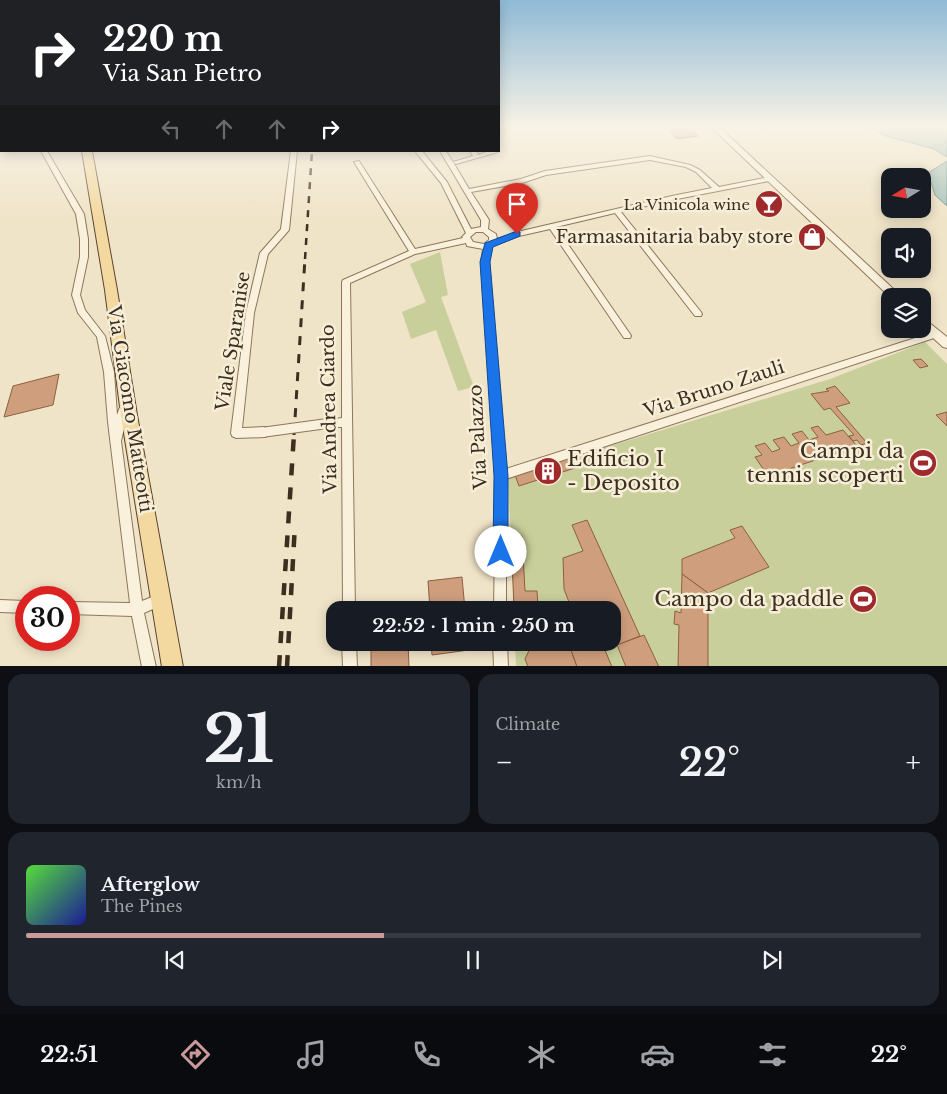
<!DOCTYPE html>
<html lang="en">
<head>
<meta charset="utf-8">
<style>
	:root { --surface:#171b24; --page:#20242c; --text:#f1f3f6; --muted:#9ea1a6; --line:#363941; --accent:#cc999b }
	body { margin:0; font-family:"Libre Baskerville",serif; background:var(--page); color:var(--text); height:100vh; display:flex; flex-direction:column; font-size:19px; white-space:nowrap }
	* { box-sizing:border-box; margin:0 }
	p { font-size:16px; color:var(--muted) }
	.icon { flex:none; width:28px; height:28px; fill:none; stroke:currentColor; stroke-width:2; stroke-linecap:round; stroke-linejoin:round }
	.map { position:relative; height:666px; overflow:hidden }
	.drawer { display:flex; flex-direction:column; gap:8px; padding:8px; background:#0d0f14; flex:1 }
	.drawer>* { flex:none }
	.hud { position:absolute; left:0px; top:0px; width:500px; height:152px; box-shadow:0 2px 12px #0003; background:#202124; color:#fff; overflow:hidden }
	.needle { width:32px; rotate:259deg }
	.tools { position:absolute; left:881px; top:168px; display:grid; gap:10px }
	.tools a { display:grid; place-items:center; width:50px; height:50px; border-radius:10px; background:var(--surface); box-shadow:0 2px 12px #0003; font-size:25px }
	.speed { position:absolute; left:15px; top:586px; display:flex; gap:10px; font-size:25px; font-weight:700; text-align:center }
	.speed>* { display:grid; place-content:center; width:65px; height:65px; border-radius:50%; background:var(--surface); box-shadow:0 2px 12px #0003; line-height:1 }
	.speed .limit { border:8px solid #d22; background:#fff; color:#111 }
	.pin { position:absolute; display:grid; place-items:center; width:42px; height:42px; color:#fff; margin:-51px -21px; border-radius:50% 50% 50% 0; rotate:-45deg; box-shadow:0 0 5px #0007 }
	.pin .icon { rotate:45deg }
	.me { position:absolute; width:55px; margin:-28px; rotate:0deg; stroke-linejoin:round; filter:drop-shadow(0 0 4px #0008) }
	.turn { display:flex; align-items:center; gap:18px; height:105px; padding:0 20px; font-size:22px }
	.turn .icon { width:65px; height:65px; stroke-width:2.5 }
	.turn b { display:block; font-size:35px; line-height:42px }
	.lanes { display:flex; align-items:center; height:48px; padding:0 20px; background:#0003; justify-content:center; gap:25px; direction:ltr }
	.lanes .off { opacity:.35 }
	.big { font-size:38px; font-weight:600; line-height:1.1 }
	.drawer .widget { flex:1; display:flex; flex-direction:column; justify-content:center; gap:8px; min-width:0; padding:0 18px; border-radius:15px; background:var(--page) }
	.drawer .dial { align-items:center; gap:0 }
	.dial b { font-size:65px; line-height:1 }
	.song { display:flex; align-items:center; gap:15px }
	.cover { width:60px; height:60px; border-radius:8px; background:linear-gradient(135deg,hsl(110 70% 55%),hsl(240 70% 35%)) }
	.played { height:5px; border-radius:2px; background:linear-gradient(90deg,var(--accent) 40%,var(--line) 40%) }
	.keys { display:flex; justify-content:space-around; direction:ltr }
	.heat { display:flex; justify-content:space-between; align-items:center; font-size:28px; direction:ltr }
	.drawer .tiles { flex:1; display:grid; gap:8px; grid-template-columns:1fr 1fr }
	.widget:last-child { grid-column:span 2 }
	.trip { position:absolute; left:326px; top:601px; width:295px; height:50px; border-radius:15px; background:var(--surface); box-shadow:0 2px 12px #0003; font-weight:600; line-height:50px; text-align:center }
	.menu { display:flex; height:80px; justify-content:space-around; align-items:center; background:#090b0e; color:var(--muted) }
	.menu .icon { width:35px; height:35px }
	.menu .selected { color:var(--accent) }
	.menu b { font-size:22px; color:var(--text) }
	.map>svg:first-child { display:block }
</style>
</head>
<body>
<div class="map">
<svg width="947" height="667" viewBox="0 0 947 667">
	<rect width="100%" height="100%" fill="#f0e4c8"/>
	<!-- green -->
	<g fill="#c9cf9b">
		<polygon points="440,252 448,295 441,297 474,387 458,391 436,330 411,339 402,312 426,302 410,264"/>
		<polygon points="925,342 947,364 947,666 516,666 515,643 612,642 612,610 514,610 508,477 830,379"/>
	</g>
	<!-- water -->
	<g fill="#a9c4bc" stroke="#6f938a">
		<polygon points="868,126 947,126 947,157 934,149 886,136"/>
		<polygon points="947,161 947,206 935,195 928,173"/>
	</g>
	<!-- building -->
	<g fill="#cf9f7d" stroke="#8d5f41">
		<polygon points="689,126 698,136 677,139 668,129"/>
		<polygon points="921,359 928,366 920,368 913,360"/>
		<polygon points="59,374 53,405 4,417 13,386"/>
		<polygon points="835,386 850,403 836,407 867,443 861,445 857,440 853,441 849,436 854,435 830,408 824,410 811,394 829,391 826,389"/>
		<polygon points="947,412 947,426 936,415"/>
		<polygon points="818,426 826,435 843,430 857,446 768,476 755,457 762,455 755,446 765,443 772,452 780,449 773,440 784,437 791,446 799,443 792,434 802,431 809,440 818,437 811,428"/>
		<polygon points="576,456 581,466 519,486 515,475"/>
		<polygon points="587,520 640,636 605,650 612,667 577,667 568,642 612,642 612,610 572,610 564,589 563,558 583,551 572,525"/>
		<polygon points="742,526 769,567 708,593 682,574 682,559 735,538 730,530"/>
		<polygon points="511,536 522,536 525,591 537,591 538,608 514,608"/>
		<polygon points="682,574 708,593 708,667 678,667 679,625 674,624 675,611 681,613"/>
		<polygon points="462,577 465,610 430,610 428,581"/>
		<polygon points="644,635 659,667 626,667 617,645"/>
		<polygon points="371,642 408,642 409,667 371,667"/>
		<polygon points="431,642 469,642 469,650 432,655"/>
		<polygon points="533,642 568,642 577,667 528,667 525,659"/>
	</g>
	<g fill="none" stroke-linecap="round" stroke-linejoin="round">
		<defs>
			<g id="minor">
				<polygon points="499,126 502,126 504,130 499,133"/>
				<polygon points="41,151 47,151 84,214 88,239 88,257 80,295 85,310 105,336 114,372 117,415 121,404 124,403 127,404 129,407 121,441 142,601 162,593 166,595 168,599 166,603 144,613 156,667 142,667 132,616 69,614 69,602 130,603 108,422 104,372 97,337 78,313 72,295 80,257 80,239 76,214"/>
				<polygon points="291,151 297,151 289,230 268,254 254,313 242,428 265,427 269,429 270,432 269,435 265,437 236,438 232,436 231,433 246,313 260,253 281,229"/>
				<path d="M415,151h7l25,31 24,47 10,-2v-7l-41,-69h6l7,11 20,-6 -3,-5h6l2,4 11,-4h10l-1,1 -42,12 -3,-2 16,27 52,-10 24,-8 105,-15 40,9 10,5 19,17 50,-10 3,2 -3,2 -97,19 -51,12 80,100 1,2 -1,2h-6l-80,-103 -59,14 74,107 1,2 -1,2h-6l-74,-109 -31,7 -27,10 -3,16 17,207 431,-138 3,1 1,2 -1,2 -434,143v131h-12l2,-134 -15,-214 2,-13 -16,-3 -1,-3 -51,11 -65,29 5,327h-12l-1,-183h-11l-4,-1 -1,-3 1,-3 15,-2v-136l1,-2 66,-29 -55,-89 5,-1 56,88 48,-11 -1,-1 4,-4 -25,-50zM650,160l36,7 10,5 16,16 -40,8 -155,36 -20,7 -1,-5 -8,-5 1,-9 -18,-28 51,-9 24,-8zM476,232h7l6,5v3l-5,4 -11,-2 -3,-5z"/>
				<polygon points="0,600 26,601 26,613 0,612"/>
				<polygon points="342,642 356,642 357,667 343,667"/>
				<polygon points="493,642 507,642 508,667 494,667"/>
			</g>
			<g id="tertiary">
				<polygon points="710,126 718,126 901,296 890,297"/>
				<polygon points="922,317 947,337 947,348 943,347 922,328"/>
			</g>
			<polygon id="primary" points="82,151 92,151 117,290 137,415 183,667 162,667 121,415 105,290"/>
		</defs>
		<!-- minor casing -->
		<use href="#minor" stroke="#8d765c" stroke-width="2"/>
		<!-- tertiary casing -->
		<use href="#tertiary" stroke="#8d765c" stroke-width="2"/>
		<!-- primary casing -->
		<use href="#primary" stroke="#5b4430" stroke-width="2"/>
		<!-- minor -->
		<use href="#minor" fill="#faf1dc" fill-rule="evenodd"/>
		<!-- tertiary -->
		<use href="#tertiary" fill="#faf1dc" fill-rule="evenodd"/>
		<!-- primary -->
		<use href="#primary" fill="#f3d9a0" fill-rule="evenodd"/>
		<!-- rail-far2 -->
		<polyline stroke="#3d2e20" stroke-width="2.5" stroke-dasharray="7 7" stroke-linecap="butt" points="305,259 312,151"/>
		<!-- rail-far1 -->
		<polyline stroke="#3d2e20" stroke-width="3" stroke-dasharray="9 9" stroke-linecap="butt" points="294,435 305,258"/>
		<!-- rail -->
		<g stroke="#3d2e20" stroke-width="4.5" stroke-dasharray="12 12" stroke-linecap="butt">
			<polyline points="279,667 294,434"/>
			<polyline points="287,667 295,524"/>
		</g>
		<defs>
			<polyline id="minor-bridge" points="265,432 331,423"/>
		</defs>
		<!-- minor-bridge casing -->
		<use href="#minor-bridge" stroke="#8d765c" stroke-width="11" stroke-linecap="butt"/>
		<!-- minor-bridge -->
		<use href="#minor-bridge" stroke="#faf1dc" stroke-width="9"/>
	</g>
	<!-- sky -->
	<linearGradient id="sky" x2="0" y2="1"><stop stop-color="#8fbad6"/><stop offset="0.58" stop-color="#f8f3e6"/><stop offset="1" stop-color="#f8f3e6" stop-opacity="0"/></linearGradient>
	<rect width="947" height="219" fill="url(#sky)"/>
	<!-- route -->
	<polygon fill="#1a73e8" stroke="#114b97" points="517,231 520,232 520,236 493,247 490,262 508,476 508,552 506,558 501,560 495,558 493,552 494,476 480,262 485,243"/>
	<!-- icons -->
	<defs>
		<symbol id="bar-disc" viewBox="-11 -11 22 22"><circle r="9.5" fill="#9e2a2b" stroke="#f7eed8"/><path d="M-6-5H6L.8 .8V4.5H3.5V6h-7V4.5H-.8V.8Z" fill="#fff"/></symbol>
		<symbol id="shop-disc" viewBox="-11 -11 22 22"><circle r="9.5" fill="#9e2a2b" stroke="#f7eed8"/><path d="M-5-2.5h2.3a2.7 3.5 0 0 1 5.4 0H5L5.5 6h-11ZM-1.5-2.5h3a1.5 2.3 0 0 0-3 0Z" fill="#fff"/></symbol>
		<symbol id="stadium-disc" viewBox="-11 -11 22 22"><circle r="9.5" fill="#9e2a2b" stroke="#f7eed8"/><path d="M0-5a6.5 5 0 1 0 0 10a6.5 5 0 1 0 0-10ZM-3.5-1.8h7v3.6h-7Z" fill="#fff"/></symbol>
		<symbol id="building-disc" viewBox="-11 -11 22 22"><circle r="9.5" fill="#9e2a2b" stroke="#f7eed8"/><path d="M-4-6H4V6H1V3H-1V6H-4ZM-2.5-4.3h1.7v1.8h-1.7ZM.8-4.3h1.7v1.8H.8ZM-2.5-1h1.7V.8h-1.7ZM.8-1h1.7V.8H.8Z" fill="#fff"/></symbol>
	</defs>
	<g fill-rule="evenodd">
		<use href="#bar-disc" x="753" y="188" width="32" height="32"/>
		<use href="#shop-disc" x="796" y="221" width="32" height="32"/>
		<use href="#stadium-disc" x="907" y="447" width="32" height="32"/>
		<use href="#building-disc" x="532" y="455" width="32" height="32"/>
		<use href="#stadium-disc" x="847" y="583" width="32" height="32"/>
	</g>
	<g text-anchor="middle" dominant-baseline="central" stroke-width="5" stroke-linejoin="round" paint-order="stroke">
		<!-- far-poi labels -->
		<g font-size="15" fill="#3d2e20" stroke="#f7eed8" text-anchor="end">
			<text x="750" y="204">La Vinicola wine</text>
		</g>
		<!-- poi labels -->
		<g font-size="18" fill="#3d2e20" stroke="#f7eed8" text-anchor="end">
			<text x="793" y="237">Farmasanitaria baby store</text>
		</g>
		<!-- street labels -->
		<g font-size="18" fill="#3d2e20" stroke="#f7eed8">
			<text transform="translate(233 341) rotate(-81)">Viale Sparanise</text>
			<text transform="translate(714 389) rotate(-18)">Via Bruno Zauli</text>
			<text transform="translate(130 409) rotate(81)">Via Giacomo Matteotti</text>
			<text transform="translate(329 409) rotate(-91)">Via Andrea Ciardo</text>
			<text transform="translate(478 437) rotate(-93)">Via Palazzo</text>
		</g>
		<!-- near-poi labels -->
		<g font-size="21" fill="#3d2e20" stroke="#f7eed8" text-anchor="end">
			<text x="904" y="451">Campi da<tspan x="904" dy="24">tennis scoperti</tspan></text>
			<text x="567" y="459" text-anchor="start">Edificio I<tspan x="567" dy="24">- Deposito</tspan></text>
			<text x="844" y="599">Campo da paddle</text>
		</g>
	</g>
</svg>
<div class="tools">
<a><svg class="needle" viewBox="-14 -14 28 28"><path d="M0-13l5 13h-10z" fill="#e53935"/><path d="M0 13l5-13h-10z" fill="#9ea1a6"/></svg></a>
<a><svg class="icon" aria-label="sound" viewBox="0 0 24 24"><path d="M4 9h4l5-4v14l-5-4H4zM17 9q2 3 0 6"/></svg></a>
<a><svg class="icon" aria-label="layers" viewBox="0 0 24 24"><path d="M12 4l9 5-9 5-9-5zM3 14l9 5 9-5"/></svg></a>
</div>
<div class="speed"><div class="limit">30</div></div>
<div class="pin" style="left:517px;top:234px;background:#d93025"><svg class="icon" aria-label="arrive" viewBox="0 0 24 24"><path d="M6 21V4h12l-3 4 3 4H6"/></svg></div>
<svg class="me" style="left:501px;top:552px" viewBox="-20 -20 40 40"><circle r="19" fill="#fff"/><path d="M0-13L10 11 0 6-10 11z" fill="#1a73e8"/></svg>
<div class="trip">22:52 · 1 min · 250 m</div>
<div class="hud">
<div class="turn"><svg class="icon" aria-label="right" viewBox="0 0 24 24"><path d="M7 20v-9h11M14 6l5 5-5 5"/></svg><div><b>220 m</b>Via San Pietro</div></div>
<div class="lanes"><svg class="icon off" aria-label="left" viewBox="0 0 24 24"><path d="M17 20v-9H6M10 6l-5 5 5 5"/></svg><svg class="icon off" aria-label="ahead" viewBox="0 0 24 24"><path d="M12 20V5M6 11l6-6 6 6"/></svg><svg class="icon off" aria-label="ahead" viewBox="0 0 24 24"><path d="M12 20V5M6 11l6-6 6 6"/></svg><svg class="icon" aria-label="right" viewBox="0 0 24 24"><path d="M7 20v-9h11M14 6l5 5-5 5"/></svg></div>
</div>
</div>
<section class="drawer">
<div class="tiles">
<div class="widget dial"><b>21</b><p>km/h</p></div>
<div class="widget"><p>Climate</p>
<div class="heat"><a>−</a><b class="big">22°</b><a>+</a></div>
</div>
<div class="widget">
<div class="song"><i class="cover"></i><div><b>Afterglow</b><p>The Pines</p></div></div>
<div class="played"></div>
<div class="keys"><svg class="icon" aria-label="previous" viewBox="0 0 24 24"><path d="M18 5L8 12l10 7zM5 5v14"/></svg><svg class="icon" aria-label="pause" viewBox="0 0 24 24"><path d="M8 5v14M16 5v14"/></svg><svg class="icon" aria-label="next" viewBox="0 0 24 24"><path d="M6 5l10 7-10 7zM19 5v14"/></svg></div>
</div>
</div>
</section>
<nav class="menu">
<b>22:51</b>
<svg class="icon selected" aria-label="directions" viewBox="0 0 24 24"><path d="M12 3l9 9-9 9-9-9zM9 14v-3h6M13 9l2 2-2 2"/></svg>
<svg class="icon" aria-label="music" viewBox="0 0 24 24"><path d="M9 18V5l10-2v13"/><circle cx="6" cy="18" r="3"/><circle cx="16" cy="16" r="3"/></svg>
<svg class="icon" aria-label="phone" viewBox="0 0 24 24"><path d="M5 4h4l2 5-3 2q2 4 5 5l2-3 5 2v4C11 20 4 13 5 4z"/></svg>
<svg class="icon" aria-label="climate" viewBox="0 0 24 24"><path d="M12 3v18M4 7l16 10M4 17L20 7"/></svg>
<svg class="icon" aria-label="car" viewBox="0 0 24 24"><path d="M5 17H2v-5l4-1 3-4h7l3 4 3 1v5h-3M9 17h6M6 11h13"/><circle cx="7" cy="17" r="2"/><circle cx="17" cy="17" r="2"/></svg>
<svg class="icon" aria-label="filters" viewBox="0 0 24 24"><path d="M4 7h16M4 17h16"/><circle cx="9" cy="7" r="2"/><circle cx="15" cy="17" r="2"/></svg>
<b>22°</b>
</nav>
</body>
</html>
